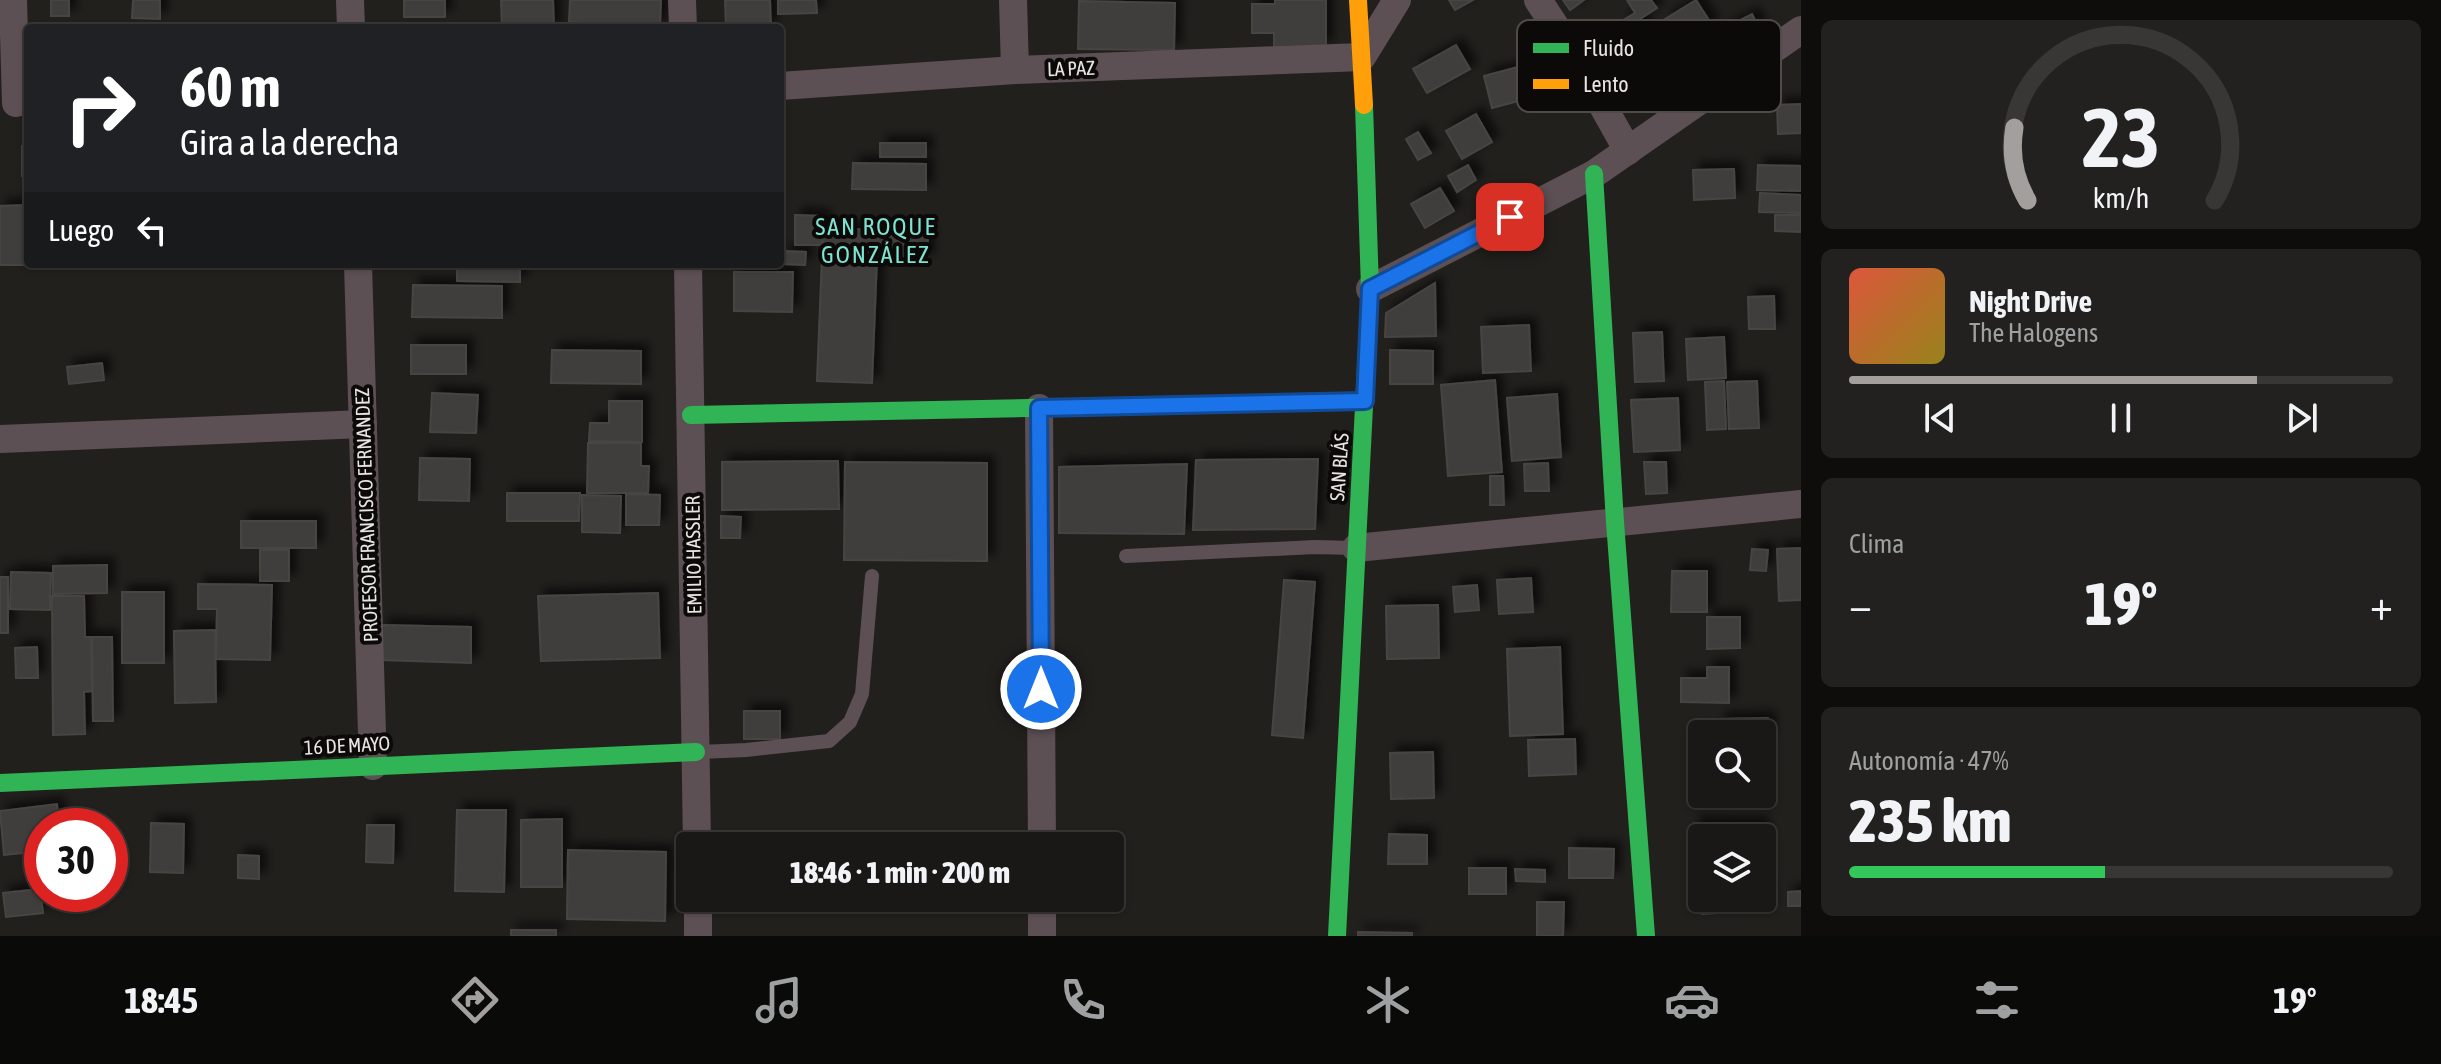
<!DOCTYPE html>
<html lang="es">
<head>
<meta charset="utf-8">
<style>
	:root { --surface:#1a1816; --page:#23211f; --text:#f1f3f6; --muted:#9fa0a1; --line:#383735; --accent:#a29f9c }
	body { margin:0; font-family:"Asap Condensed",sans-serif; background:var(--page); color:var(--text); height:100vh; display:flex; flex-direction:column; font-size:30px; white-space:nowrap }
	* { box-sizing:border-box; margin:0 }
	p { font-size:26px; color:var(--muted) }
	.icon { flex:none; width:44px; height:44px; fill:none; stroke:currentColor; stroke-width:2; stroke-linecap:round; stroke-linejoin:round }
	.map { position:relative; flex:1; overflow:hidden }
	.panel { display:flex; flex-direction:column; gap:20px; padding:20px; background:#0e0d0c; width:640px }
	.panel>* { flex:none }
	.guide { position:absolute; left:24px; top:24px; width:760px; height:244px; border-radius:8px; box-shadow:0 2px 6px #0004,0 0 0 2px var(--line); background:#202124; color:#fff; overflow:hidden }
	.buttons { position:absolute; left:1688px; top:720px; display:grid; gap:16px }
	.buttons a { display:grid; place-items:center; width:88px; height:88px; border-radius:8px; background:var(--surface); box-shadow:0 2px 6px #0004,0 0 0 2px var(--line); font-size:40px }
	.speed { position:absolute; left:24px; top:808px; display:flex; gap:16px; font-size:40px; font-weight:700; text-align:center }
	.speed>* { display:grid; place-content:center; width:104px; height:104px; border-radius:50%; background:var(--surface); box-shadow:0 2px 6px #0004,0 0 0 2px var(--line); line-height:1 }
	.speed .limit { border:12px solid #d22; background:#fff; color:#111 }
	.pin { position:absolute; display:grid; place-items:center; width:68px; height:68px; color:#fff; margin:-34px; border-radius:16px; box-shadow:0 4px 12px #0006 }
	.me { position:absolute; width:88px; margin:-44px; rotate:0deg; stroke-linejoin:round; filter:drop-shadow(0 0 6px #0008) }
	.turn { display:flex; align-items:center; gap:28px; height:168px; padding:0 24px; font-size:36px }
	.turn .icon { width:104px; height:104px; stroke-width:2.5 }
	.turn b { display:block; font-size:56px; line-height:68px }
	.then { display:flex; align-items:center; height:76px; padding:0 24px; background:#0003; gap:16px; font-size:30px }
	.big { font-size:60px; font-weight:800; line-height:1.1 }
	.panel .widget { flex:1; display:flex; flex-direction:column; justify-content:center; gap:12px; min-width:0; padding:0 28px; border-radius:12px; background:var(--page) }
	.panel .dial { align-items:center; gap:0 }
	.dial svg { height:208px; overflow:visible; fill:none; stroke:var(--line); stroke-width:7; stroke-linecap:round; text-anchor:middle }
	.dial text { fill:var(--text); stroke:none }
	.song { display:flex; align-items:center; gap:24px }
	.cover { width:96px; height:96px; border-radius:12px; background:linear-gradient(135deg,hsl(10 70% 55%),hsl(50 70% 35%)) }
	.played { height:8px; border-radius:4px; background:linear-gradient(90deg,var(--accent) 75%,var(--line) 75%) }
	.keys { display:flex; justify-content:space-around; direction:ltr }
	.heat { display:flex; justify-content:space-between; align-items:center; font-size:44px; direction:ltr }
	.charge { height:12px; border-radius:6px; background:linear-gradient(90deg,#34c759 47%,var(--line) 0) }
	.trip { position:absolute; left:676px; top:832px; width:448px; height:80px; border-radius:8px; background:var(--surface); box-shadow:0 2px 6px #0004,0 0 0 2px var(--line); font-weight:800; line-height:80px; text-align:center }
	.dock { display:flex; height:128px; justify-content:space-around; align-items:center; background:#0a0a09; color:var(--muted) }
	.dock .icon { width:56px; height:56px }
	.dock .selected { color:var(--accent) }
	.dock b { font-size:36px; color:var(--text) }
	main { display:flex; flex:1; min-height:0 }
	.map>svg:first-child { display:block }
</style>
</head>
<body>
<main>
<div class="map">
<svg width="1801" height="936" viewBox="0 0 1801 936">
	<defs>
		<filter id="shadow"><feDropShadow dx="7" dy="-7" stdDeviation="4" flood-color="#0009"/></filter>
	</defs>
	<rect width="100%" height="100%" fill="#22201d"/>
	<!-- building -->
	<g fill="#403e3c" stroke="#474543" stroke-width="2" filter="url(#shadow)">
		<rect x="51" y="0" width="18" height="16"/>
		<polygon points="133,0 160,0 160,19 132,18"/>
		<rect x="404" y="0" width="41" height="17"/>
		<polygon points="501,0 553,0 554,28 502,28"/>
		<polygon points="570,0 661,0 660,26 602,23 602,28 583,28 584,23 569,22"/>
		<polygon points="725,0 770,0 771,27 726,28"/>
		<polygon points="778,0 816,0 817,13 778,14"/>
		<polygon points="1275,0 1326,0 1326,47 1274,47 1274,33 1252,33 1252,4 1275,4"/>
		<polygon points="1449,0 1473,0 1455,10"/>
		<polygon points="1563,0 1584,0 1570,10"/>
		<polygon points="1627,0 1651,0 1657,8 1640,19 1651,38 1637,45 1623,20 1635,13"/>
		<polygon points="1696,0 1712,25 1681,45 1665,19"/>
		<polygon points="1079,1 1175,3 1174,50 1078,49"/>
		<polygon points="1752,14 1764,39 1730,55 1719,31"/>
		<polygon points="1456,45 1470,69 1427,93 1413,69"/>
		<polygon points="1518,67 1526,99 1492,108 1484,76"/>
		<polygon points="1674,88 1682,110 1660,119 1651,98"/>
		<polygon points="1801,104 1801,133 1778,134 1777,105"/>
		<polygon points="1476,114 1492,142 1462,159 1446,131"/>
		<polygon points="1418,132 1431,153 1418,160 1406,139"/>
		<rect x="880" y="143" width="46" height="14"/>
		<rect x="22" y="146" width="6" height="30"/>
		<polygon points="853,163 926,164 926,190 852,189"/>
		<polygon points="1468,165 1476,180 1457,192 1448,176"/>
		<polygon points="1758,165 1801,166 1801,191 1757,190"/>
		<polygon points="1734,169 1735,198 1694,200 1693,170"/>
		<polygon points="1440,188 1454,211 1425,228 1411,204"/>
		<polygon points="1760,193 1801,195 1801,213 1759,212"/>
		<polygon points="28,205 28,264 48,265 0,265 0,206"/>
		<polygon points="795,215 823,216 822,245 795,245"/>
		<polygon points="1775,215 1801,215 1801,232 1775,231"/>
		<polygon points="823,228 928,232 927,260 822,256"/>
		<polygon points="785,251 806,252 805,265 784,264"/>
		<polygon points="822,256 877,258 872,383 817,381"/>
		<polygon points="457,264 520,264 520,282 457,281"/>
		<polygon points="734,272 793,272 792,312 734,311"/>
		<polygon points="1435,283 1436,336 1385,337 1386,313"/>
		<polygon points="413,285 502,286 502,318 412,317"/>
		<polygon points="1774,296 1775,329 1749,329 1748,297"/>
		<polygon points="1529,325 1531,371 1483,373 1481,327"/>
		<polygon points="1662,332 1664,381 1635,382 1633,333"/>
		<polygon points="1724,337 1726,378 1688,380 1686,339"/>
		<rect x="411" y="345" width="55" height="29"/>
		<polygon points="552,350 641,351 641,384 551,383"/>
		<polygon points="1390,350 1433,351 1433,384 1390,384"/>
		<polygon points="102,363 104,380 69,384 67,367"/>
		<polygon points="1495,380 1502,472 1448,476 1441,385"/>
		<polygon points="1724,381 1726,429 1707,430 1705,382"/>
		<polygon points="1757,381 1759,428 1729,429 1727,382"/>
		<polygon points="432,393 478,395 476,433 430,432"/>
		<polygon points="1557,394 1561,457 1512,461 1507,398"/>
		<polygon points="1678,398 1680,450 1634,452 1631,400"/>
		<polygon points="609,401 642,401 642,442 589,441 590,423 609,423"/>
		<polygon points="588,443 641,443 641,466 649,466 648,493 587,493"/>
		<polygon points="420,458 470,459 469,501 419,500"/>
		<polygon points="1318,459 1315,529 1193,530 1196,460"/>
		<polygon points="838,461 839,509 722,510 722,462"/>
		<polygon points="845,462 987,463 987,561 844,560"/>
		<polygon points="1644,462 1666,462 1667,493 1646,494"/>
		<polygon points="1548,463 1549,491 1525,491 1524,464"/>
		<polygon points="1187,464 1184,534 1059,533 1059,467"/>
		<polygon points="1490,476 1503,476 1504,505 1490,505"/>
		<polygon points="507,493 580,493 579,521 507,521"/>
		<polygon points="626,494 660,495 659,525 626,525"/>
		<polygon points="582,495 621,496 620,533 582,532"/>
		<polygon points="721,516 741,517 740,538 721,538"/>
		<rect x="241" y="521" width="75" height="27"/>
		<polygon points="1801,548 1801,600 1779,601 1777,549"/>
		<polygon points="1752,549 1768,550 1766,571 1750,570"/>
		<rect x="260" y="550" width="29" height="31"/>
		<polygon points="107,565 107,593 53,594 53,566"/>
		<polygon points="1672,571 1707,571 1707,612 1671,612"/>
		<polygon points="11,572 51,573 50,610 10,609"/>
		<rect x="0" y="577" width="8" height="56"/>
		<polygon points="1531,578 1533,612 1499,614 1497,580"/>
		<polygon points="1284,580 1315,582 1303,738 1272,735"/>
		<polygon points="198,584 272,585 270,660 216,659 217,609 198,609"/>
		<polygon points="1477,585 1479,610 1455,612 1453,587"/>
		<rect x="122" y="592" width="42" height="71"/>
		<polygon points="658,593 660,658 541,661 538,596"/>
		<polygon points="52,596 84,596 85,637 91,637 92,691 84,692 85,734 53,735"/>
		<polygon points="1438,605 1439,658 1387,659 1386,606"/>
		<polygon points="1707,617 1740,617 1740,648 1707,649"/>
		<polygon points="382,625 471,627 471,663 381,660"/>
		<polygon points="215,630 216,702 175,703 174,631"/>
		<polygon points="92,637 112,637 113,721 93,721"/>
		<polygon points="37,647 38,678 16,678 15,648"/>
		<polygon points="1560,647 1563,734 1510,736 1507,649"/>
		<polygon points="1707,667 1729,667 1729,703 1681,702 1681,678 1707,678"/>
		<rect x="744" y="711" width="36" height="28"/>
		<polygon points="1768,718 1768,739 1764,739 1764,766 1762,766 1762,734 1719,734 1719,719"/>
		<polygon points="1575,739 1576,774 1529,776 1528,740"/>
		<polygon points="1433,752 1434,798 1391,799 1390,753"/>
		<polygon points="57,804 59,826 42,826 42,838 30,839 32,852 4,855 0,811"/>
		<polygon points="457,810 506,810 504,892 455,891"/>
		<polygon points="562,819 562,887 521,887 521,820"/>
		<polygon points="151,823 184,824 183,873 150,872"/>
		<polygon points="1694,823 1762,824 1762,838 1702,838 1702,859 1693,859"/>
		<polygon points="367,825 394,825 393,863 366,862"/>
		<polygon points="1389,834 1427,835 1427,864 1388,864"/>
		<polygon points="1569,848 1614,849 1613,878 1569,878"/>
		<polygon points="568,850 666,852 665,921 567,919"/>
		<polygon points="238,855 259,856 259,879 238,878"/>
		<rect x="1469" y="868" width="37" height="26"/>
		<polygon points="1515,869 1545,870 1545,882 1516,881"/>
		<polygon points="1762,876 1765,876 1767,910 1702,914 1700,881 1702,880 1702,898 1762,898"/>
		<polygon points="40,889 43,913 6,917 3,893"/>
		<polygon points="1801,891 1801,906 1788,906 1788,892"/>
		<polygon points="45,894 98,894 97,902 45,901"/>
		<polygon points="1537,902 1564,902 1563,936 1537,936"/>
		<rect x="511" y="930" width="45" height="6"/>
		<polygon points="1358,932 1412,933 1412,936 1358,936"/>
	</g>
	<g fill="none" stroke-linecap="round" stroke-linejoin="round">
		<!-- lane -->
		<g stroke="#5d5055" stroke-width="14">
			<polyline points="1126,556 1315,547 1353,548"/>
			<polyline points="700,752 746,750 829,741 850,722 862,694 872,576"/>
		</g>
		<!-- street -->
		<g stroke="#5d5055" stroke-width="28">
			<polyline points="13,0 16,103"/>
			<polyline points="350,0 351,28"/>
			<polyline points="682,0 683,28"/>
			<polyline points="1013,0 1015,70"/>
			<polyline points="1538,0 1576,58 1628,151"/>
			<polyline points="780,86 1015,70 1362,57 1397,0"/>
			<polyline points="358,264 373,766"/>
			<polyline points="688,264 697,846"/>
			<polyline points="1370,289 1594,174 1801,30"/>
			<polyline points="1039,408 1042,846"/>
			<polyline points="0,439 363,424"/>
			<polyline points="1356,548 1801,504"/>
			<polyline points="698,898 698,936"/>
			<polyline points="1042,898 1042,936"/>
		</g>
		<!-- fast -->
		<g stroke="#30b455" stroke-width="18">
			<polyline points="1594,174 1615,522 1646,936"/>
			<polyline points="691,415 1365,401"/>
			<polyline points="0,783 696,752"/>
			<polyline points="1337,936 1370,289 1364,105"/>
		</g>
		<!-- slow -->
		<polyline stroke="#ff9f0a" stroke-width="18" points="1358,0 1364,105"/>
	</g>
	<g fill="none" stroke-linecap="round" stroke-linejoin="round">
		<defs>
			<polyline id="route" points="1041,689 1039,408 1365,401 1370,289 1510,217"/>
		</defs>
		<!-- route casing -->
		<use href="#route" stroke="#114b97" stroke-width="20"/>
		<!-- route -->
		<use href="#route" stroke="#1a73e8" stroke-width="14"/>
	</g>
	<g text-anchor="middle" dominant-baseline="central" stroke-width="8" stroke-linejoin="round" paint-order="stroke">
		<!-- street labels -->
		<g font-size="20" fill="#e7e4e1" stroke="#0c0a08">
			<text transform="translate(1071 68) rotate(-2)">LA PAZ</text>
			<text transform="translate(1339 467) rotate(-86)">SAN BLÁS</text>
			<text transform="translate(366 515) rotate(-92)">PROFESOR FRANCISCO FERNANDEZ</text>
			<text transform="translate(693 555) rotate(-91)">EMILIO HASSLER</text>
			<text transform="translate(347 745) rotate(-3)">16 DE MAYO</text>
		</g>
		<!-- quarter labels -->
		<g font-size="24" letter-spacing="2" fill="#7de4d3" stroke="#0c0a08">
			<text x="876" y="226">SAN ROQUE<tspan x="876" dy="28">GONZÁLEZ</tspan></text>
		</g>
	</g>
	<!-- legend -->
	<rect x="1517" y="20" width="264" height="92" rx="12" fill="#0c0a08" stroke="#4e4b49" stroke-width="2"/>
	<rect x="1533" y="43" width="36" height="10" fill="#30b455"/>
	<rect x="1533" y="79" width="36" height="10" fill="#ff9f0a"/>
	<g font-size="22" fill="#e7e4e1">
		<text x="1583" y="56">Fluido</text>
		<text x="1583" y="92">Lento</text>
	</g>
</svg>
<div class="buttons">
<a><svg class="icon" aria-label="search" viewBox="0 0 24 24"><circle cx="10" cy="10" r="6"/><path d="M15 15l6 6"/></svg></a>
<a><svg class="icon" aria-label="layers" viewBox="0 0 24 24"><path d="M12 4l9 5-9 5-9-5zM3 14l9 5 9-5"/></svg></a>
</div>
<div class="speed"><div class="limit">30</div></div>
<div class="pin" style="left:1510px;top:217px;background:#d93025"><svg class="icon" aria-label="arrive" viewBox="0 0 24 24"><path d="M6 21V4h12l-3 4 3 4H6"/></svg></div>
<svg class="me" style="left:1041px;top:689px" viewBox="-20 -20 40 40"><circle r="17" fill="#1a73e8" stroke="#fff" stroke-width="3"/><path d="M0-11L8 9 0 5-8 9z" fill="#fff"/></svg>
<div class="trip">18:46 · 1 min · 200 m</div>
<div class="guide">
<div class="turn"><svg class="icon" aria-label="right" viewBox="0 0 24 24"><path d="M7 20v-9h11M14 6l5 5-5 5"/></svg><div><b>60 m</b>Gira a la derecha</div></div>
<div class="then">Luego<svg class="icon" aria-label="left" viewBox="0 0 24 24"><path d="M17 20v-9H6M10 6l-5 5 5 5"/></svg></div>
</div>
</div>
<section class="panel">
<div class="widget dial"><svg viewBox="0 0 100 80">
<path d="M14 69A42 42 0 1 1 86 69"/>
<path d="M14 69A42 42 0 0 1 9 41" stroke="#a29f9c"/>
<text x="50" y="56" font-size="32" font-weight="700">23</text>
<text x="50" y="72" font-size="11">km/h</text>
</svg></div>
<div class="widget">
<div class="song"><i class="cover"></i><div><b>Night Drive</b><p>The Halogens</p></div></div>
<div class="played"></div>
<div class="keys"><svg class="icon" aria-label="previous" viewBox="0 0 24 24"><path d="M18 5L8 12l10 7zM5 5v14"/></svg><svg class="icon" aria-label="pause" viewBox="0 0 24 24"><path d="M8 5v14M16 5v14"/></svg><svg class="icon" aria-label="next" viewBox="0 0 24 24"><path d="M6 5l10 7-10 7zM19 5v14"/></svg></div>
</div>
<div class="widget"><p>Clima</p>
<div class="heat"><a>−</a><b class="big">19°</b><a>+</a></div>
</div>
<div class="widget"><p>Autonomía · 47%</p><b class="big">235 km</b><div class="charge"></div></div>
</section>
</main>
<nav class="dock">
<b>18:45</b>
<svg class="icon selected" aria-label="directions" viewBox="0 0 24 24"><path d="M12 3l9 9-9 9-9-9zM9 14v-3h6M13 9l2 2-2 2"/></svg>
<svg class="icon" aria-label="music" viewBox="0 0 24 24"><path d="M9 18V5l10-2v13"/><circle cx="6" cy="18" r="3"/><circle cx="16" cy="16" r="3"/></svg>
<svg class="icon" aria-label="phone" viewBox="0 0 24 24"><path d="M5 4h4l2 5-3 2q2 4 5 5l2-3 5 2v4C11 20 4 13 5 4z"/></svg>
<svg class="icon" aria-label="climate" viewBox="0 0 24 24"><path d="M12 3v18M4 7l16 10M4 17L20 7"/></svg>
<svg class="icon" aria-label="car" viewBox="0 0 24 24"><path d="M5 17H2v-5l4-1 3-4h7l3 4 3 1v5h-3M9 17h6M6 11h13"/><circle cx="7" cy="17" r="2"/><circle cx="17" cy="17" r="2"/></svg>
<svg class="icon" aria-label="filters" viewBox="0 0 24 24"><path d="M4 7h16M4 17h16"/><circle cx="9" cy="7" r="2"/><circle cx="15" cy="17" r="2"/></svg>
<b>19°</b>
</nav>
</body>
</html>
